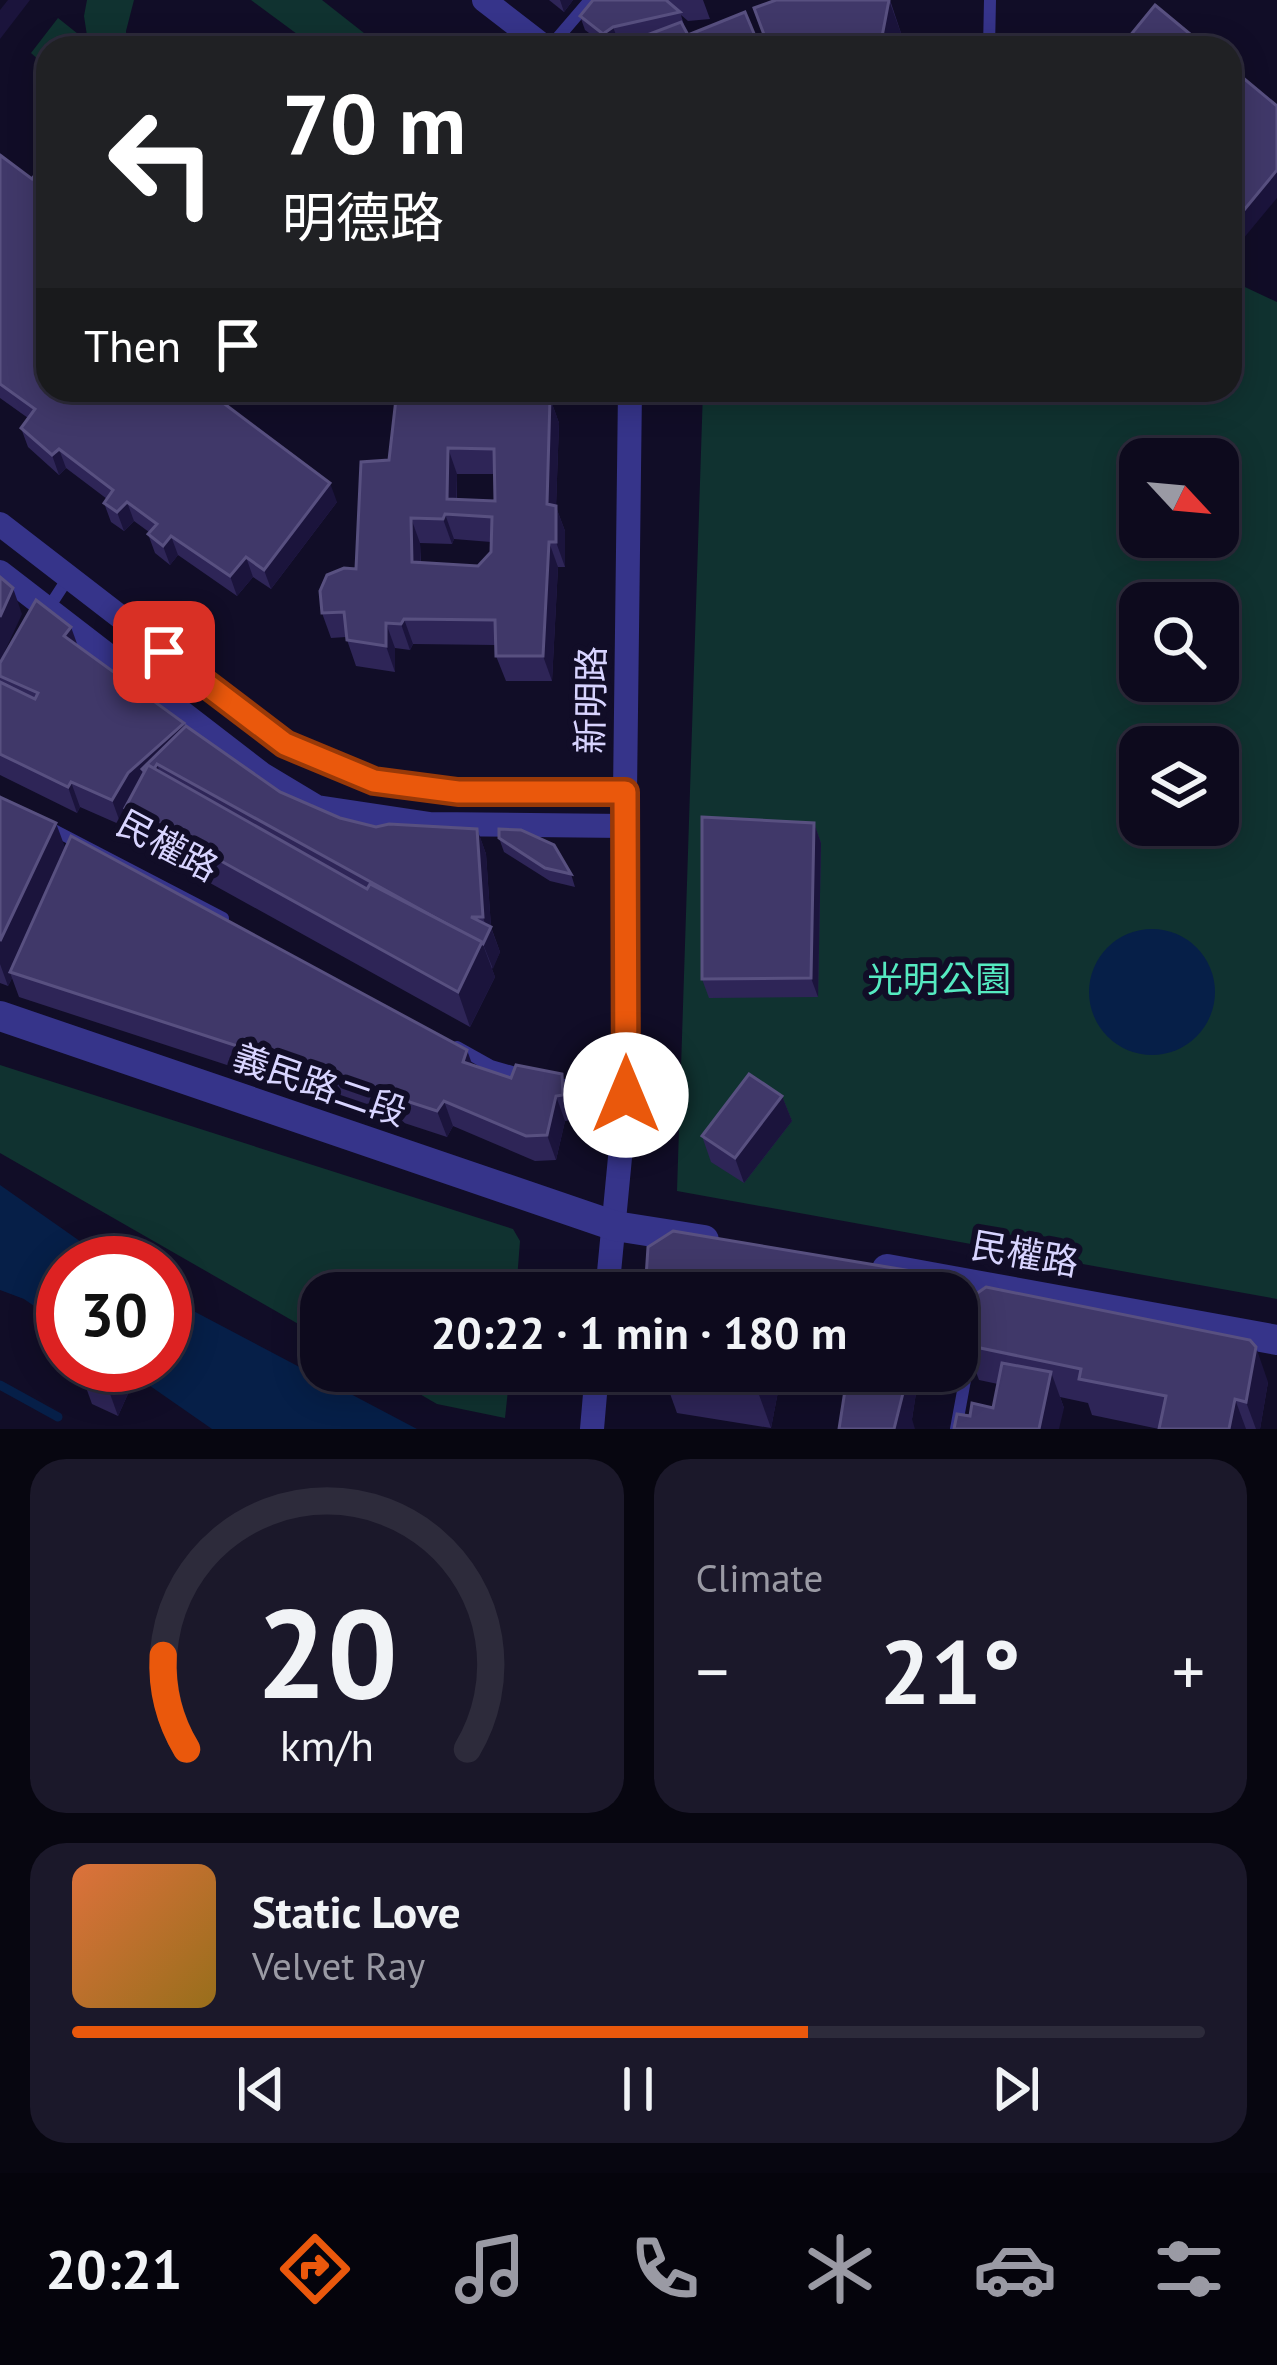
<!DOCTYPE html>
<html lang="en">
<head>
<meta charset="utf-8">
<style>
	:root { --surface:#0d0a1d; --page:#1b182a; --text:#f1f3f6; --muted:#9a9aa4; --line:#2d2b3b; --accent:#ea580c }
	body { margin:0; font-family:"PT Sans","Noto Sans TC",sans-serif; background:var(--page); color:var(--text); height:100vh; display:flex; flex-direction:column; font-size:45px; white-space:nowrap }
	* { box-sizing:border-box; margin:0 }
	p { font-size:39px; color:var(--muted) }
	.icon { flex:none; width:66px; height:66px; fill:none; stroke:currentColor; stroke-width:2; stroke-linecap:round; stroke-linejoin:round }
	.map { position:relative; height:1429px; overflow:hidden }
	.panel { display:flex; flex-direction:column; gap:30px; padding:30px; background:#070610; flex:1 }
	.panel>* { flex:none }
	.hud { position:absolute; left:36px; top:36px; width:1206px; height:366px; border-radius:36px; box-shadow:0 6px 30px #0003,0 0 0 3px var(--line); background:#202124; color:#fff; overflow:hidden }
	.needle { width:78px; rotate:116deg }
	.controls { position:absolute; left:1119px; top:438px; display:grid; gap:24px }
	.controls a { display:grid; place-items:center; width:120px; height:120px; border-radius:24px; background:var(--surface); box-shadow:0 6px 30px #0003,0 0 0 3px var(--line); font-size:60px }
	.speed { position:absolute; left:36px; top:1236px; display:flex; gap:24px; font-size:60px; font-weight:700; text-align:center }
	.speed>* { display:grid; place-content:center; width:156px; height:156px; border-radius:50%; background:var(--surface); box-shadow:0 6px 30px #0003,0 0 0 3px var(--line); line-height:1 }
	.speed .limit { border:18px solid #d22; background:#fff; color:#111 }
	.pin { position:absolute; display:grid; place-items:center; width:102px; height:102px; color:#fff; margin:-51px; border-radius:24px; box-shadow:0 6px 18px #0006 }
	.me { position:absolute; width:132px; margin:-66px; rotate:0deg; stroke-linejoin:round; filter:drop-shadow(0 0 9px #0008) }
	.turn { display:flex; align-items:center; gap:42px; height:252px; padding:0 48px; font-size:54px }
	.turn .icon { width:156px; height:156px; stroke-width:2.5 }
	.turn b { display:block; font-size:84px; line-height:102px }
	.then { display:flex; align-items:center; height:114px; padding:0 48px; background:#0003; gap:24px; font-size:45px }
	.big { font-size:90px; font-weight:700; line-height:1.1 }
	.panel .card { flex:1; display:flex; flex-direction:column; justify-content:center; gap:18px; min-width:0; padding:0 42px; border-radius:36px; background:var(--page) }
	.panel .dial { align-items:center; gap:0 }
	.dial svg { height:312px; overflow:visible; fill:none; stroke:var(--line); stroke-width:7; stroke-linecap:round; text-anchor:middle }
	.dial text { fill:var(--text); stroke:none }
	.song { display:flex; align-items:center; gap:36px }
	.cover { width:144px; height:144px; border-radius:18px; background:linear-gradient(135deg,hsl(20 70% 55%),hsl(40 70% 35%)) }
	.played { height:12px; border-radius:6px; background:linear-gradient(90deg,var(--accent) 65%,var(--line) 65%) }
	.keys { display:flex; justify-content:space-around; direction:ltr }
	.heat { display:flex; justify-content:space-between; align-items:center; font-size:66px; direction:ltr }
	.panel .tiles { flex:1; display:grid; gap:30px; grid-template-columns:1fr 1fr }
	.card:last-child { grid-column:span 2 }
	.trip { position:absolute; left:300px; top:1272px; width:678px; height:120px; border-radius:36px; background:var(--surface); box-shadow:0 6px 30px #0003,0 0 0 3px var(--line); font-weight:700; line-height:120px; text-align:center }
	.tab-bar { display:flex; height:192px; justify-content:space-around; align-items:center; background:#05040c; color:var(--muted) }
	.tab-bar .icon { width:84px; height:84px }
	.tab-bar .selected { color:var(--accent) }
	.tab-bar b { font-size:54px; color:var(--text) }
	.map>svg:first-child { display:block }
</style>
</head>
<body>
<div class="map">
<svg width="1277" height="1429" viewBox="0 0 1277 1429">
	<rect width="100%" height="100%" fill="#110d27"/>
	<!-- green -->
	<g fill="#103230" fill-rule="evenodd">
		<polygon points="87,0 134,0 126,31 127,48 48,48 48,68 31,53 58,18 88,42 84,16"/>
		<polygon points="251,0 322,0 383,48 316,48"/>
		<path d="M1230,280l47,22v997l-600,-108 26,-801h527zM1140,459h78v78h-78zM1140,603h78v78h-78zM1140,747h78v78h-78z"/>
		<polygon points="0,1065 513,1229 520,1241 516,1293 321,1293 321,1337 0,1153"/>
		<polygon points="380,1371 510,1371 505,1418 437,1404"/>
	</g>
	<!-- water -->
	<g fill="#061f48">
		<circle cx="1152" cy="992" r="63"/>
		<polygon points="0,1185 111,1263 63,1263 63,1326 24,1299 0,1290"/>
		<polygon points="165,1296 417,1429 212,1429 120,1365 165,1365"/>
	</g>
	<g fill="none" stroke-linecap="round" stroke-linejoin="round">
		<!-- stream -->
		<polyline stroke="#061f48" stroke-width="9" points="0,1385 58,1417"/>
		<!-- service -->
		<g stroke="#36348a" stroke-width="12">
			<polyline points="549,48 590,0"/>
			<polyline points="989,48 990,0"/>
			<polyline points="46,612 68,578"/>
			<polyline points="50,828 223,918"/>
			<polyline points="457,1047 491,1066 526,1076"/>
			<polyline points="551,1083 626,1095"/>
			<polyline points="956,1429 972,1342"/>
		</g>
		<!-- minor -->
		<g stroke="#36348a" stroke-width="24">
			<polyline points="484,0 546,48"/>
			<polyline points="0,524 285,744 374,781 458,792 625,792"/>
			<polyline points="0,572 262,774 317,807 430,824 625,826"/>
			<polyline points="607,1293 626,1095 625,792 630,390"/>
			<polyline points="592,1429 597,1371"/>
		</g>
		<!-- tertiary -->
		<g stroke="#36348a" stroke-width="30">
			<polyline points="0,1016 615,1226 704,1240"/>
			<polyline points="887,1269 1277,1340"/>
		</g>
	</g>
	<!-- wall -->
	<g fill="#2e2557" fill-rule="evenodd">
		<polygon points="549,0 573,0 564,12"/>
		<polygon points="593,0 703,0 710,19 688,21 681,15 684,25 683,25 688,35 757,40 765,37 776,0 890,0 902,36 640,48 658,31 618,40 608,47 585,30 580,16"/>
		<polygon points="0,155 48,390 337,502 271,589 253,577 237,596 178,555 170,565 155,553 148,534 149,532 134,521 124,531 111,522 104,503 107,499 66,468 59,475 28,447 21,428 28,418 0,398"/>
		<path d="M550,398l9,25 -3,84 9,24v36h-7l-6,114h-46l-10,-25v-11l-83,-1 -3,6 -15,-2v24l-39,-6 -10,-29 -15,1 -9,-25 34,-44 33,-109zM457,474h37l1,27 -38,-1zM454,539l37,3v10l-13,14 -57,-3 -1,-20 32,1z"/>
		<polygon points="78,646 185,726 280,792 340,818 376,827 477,829 486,854 491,927 500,952 492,969 495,977 470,1027 138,843 127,815 121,825 80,807 77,813 0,775 0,663"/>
		<polygon points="0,797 66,848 473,1065 511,1078 516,1065 571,1099 572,1120 565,1121 556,1160 535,1161 453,1126 447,1137 19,997 12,978 8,986 0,983"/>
		<polygon points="814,823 821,843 818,997 709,998 702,979"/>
		<polygon points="499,838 571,874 575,887 550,881 504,852"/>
		<polygon points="782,1096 792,1121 744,1183 711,1162 702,1136"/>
		<polygon points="966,1345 1268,1382 1260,1429 1159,1429 1092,1415 1088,1403 1060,1397 1064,1408 970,1416 993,1408 998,1384 979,1380"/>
		<polygon points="90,1365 123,1365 131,1387 118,1416 92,1404 83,1379"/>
		<polygon points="665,1371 782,1371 771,1428 677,1413 664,1377"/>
		<polygon points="848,1371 943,1371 941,1380 910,1375 916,1393 912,1419"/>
	</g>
	<!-- shaded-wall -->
	<g fill="#1b143c">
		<polygon points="8,0 30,0 0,39 0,10"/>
		<polygon points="560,0 573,0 564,12"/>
		<polygon points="889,0 902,36 900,48 880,48"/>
		<polygon points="613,27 618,40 608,47 603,34"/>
		<polygon points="1277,170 1277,198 1233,251 1230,243 1230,227"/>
		<polygon points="550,398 559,423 556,507 565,531 565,567 556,542 547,504"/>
		<polygon points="448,448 457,474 456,514 447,499"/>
		<polygon points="59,449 66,468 59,475 52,455"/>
		<polygon points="330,483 337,502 271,589 264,570"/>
		<polygon points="127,502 134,521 124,531 117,512"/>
		<polygon points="445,514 454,539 452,544 443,519"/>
		<polygon points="411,518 420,543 421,587 412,562"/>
		<polygon points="171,536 178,555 170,565 163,546"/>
		<polygon points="549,542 558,567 552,681 543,656"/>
		<polygon points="246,557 253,577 237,596 230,576"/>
		<polygon points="13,588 22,614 0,662 0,617"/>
		<polygon points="404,619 413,644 410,650 401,624"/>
		<polygon points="386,623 395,648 395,672 386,646"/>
		<polygon points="71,627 80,652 64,636"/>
		<polygon points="184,723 193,748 157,764 166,790 142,769 149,788 125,808 127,815 121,825 112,800 128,773"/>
		<polygon points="71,782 80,807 77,813 68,787"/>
		<polygon points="56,823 69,858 10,972 12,978 8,986 0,964 0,941"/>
		<polygon points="814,823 821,843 818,997 811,978"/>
		<polygon points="477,829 486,854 491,928 500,952 493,969 483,944 488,933 483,917"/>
		<polygon points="482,942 495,977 470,1027 458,992"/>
		<polygon points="467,1050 476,1075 463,1062"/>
		<polygon points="562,1074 571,1099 572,1120 563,1095"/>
		<polygon points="556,1096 565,1121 556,1160 547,1135"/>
		<polygon points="782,1096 792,1121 744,1183 735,1158"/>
		<polygon points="444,1101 453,1126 447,1137 437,1111"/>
		<polygon points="1256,1347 1268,1382 1260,1429 1256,1429 1246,1402"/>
		<polygon points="120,1365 123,1365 131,1387 118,1416 109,1391"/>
		<polygon points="762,1371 782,1371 771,1428 758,1392"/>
		<polygon points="901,1371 908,1371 916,1393 912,1419 915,1429 894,1429"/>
		<polygon points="1051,1372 1064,1408 1059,1429 1039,1429"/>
		<polygon points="1235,1399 1246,1429 1229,1429"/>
	</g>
	<!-- building -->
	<g fill="#403869" stroke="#585080" stroke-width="3" fill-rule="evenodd">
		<polygon points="593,0 666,0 680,12 613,27 603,34 580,16"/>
		<polygon points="776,0 889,0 880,47 769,48 754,8"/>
		<polygon points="1155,5 1207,48 1120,48"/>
		<polygon points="745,12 760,48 640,48 647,35 681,22 688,35"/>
		<polygon points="765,37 769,48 760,48 757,40"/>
		<polygon points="1230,67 1277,106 1277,170 1230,227"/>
		<polygon points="0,155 32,179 46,160 48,161 48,390 206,390 330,483 264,570 246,557 230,576 171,536 163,546 148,534 157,524 127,502 117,512 104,503 113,490 59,449 52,455 21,428 35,409 0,384"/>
		<path d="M397,390l153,8 -3,106 9,2v36h-7l-6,114h-47l-1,-36 -91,-1 -3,5 -15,-1v23l-39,-6 -3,-28 -22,1 -2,-22 7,-16 17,-7 12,1 5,-107 28,-2zM448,448l46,1 1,52 -48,-2zM445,514l47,3 -1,35 -13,14 -66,-4 -1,-44 32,1z"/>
		<polygon points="0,577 13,588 0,617"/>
		<polygon points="36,600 71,627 64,636 184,723 128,773 112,800 71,782 68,787 0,754 0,682 35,699 38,693 0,676 0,663"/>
		<polygon points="186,726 280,792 340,818 376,827 389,824 477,829 483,917 471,917 491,927 483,944 157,764 154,769 148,765 145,772 142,769"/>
		<polygon points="148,765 367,889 370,884 482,942 458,992 125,808"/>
		<polygon points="0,797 56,823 0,941"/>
		<polygon points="702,817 814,823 811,978 702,979"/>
		<polygon points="499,829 521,830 554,845 571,874 545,868 499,838"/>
		<polygon points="71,836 467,1050 463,1062 511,1078 516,1065 562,1074 563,1095 556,1096 547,1135 526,1136 444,1101 437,1111 10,972"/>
		<polygon points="749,1074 782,1096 735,1158 702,1136"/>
		<polygon points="673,1231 923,1273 939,1290 938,1293 645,1293 648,1247"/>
		<polygon points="986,1287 1250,1340 1256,1347 1246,1402 1235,1399 1229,1429 1159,1429 1166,1396 1079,1379 1081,1369 966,1345 976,1294"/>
		<polygon points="1002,1363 1051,1372 1039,1429 954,1429 957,1414 970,1416 972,1403 993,1408"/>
		<polygon points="90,1365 120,1365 109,1391 83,1379"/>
		<polygon points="665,1371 762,1371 758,1392 664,1377"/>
		<polygon points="848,1371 901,1371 898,1392 903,1393 894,1429 839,1429"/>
	</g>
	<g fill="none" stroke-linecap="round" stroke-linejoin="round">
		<defs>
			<polyline id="route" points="164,652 285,744 374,781 458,792 625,792 626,1095"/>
		</defs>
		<!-- route casing -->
		<use href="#route" stroke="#983908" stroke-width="30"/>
		<!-- route -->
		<use href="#route" stroke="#ea580c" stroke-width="21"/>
	</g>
	<g text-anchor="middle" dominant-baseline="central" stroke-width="12" stroke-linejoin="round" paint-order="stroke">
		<!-- street labels -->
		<g font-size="36" fill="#d8d4ff" stroke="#110d27">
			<text transform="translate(590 700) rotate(-89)">新明路</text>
			<text transform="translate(168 845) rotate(28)">民權路</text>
			<text transform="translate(320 1084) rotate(19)">義民路二段</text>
			<text transform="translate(1025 1253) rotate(10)">民權路</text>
		</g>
		<!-- park labels -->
		<g font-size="36" fill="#55eac1" stroke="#110d27">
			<text x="939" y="978">光明公園</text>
		</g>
	</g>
</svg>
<div class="controls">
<a><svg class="needle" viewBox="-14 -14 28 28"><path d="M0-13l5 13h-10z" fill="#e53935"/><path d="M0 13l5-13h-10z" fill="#9a9aa4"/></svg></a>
<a><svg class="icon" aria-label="search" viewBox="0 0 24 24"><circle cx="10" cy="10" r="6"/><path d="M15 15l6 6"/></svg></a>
<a><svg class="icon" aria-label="layers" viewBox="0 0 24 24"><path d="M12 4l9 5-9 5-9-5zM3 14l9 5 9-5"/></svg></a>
</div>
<div class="speed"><div class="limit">30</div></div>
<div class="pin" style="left:164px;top:652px;background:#d93025"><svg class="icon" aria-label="arrive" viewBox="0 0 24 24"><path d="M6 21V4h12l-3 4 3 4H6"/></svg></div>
<svg class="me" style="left:626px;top:1095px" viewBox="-20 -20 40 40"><circle r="19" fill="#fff"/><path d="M0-13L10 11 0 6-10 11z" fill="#ea580c"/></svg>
<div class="trip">20:22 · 1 min · 180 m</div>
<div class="hud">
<div class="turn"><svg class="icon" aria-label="left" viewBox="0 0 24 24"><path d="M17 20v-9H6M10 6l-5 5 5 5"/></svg><div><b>70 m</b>明德路</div></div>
<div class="then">Then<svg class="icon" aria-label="arrive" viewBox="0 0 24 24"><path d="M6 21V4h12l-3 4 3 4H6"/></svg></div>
</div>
</div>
<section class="panel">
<div class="tiles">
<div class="card dial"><svg viewBox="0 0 100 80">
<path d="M14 69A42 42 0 1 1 86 69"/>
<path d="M14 69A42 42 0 0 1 8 45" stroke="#ea580c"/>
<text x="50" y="56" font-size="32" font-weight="700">20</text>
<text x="50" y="72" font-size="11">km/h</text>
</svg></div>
<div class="card"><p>Climate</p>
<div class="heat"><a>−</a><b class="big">21°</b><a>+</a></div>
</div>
<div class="card">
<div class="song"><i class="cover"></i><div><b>Static Love</b><p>Velvet Ray</p></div></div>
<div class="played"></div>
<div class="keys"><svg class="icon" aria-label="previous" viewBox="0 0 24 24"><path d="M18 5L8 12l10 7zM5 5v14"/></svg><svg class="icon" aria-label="pause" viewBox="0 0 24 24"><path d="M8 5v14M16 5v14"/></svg><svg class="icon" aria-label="next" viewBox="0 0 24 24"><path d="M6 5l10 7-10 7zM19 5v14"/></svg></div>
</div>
</div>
</section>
<nav class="tab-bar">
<b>20:21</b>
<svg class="icon selected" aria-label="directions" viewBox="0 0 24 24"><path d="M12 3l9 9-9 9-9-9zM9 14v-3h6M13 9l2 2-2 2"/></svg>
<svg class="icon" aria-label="music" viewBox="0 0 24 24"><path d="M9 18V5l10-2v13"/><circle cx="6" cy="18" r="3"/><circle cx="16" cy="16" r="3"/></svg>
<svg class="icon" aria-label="phone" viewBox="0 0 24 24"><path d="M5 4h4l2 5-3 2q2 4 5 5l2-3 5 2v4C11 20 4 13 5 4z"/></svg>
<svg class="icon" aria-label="climate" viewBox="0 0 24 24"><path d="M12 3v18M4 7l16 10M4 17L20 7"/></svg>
<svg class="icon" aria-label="car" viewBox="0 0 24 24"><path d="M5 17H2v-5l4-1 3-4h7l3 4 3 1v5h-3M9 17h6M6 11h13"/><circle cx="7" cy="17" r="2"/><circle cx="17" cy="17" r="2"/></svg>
<svg class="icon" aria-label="filters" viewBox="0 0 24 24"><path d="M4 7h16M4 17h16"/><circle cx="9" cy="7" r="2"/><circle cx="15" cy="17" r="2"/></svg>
</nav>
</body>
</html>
